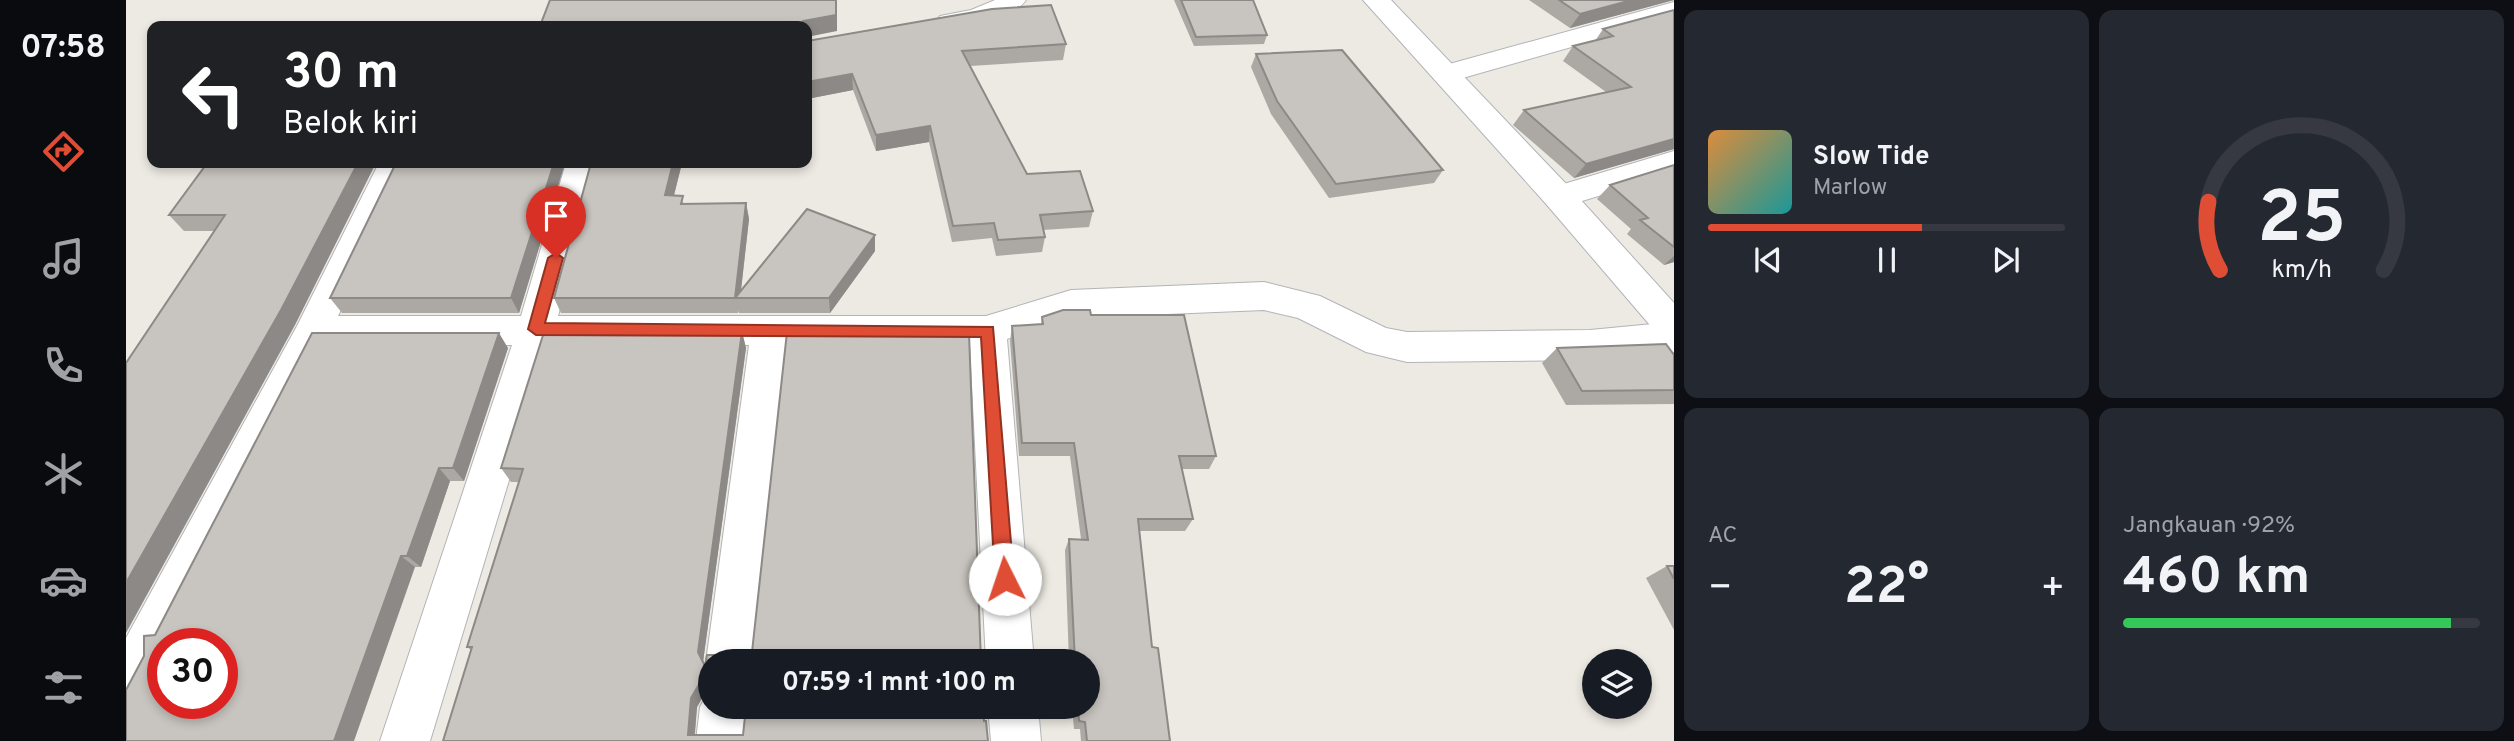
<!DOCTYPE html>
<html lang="id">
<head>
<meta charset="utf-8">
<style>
	:root { --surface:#171b24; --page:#242831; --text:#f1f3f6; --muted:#9ea1a6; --line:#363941; --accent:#df4d35 }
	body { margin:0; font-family:Overpass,sans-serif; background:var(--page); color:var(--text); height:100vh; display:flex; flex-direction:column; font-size:26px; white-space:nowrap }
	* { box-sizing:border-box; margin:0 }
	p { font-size:23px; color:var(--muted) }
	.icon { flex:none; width:38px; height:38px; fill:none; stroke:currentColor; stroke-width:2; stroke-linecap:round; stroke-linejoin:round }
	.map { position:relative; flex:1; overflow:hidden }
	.drawer { display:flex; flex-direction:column; gap:10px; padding:10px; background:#0d0f14; width:840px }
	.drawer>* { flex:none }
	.top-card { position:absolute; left:21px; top:21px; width:665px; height:147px; border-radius:14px; box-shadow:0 4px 10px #0003; background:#202124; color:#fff; overflow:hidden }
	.controls { position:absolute; left:1456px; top:649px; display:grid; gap:14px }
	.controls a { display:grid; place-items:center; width:70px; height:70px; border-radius:50%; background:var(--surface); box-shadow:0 4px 10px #0003; font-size:35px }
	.speed { position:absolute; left:21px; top:628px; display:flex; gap:14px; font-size:35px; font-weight:700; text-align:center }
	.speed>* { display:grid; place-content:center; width:91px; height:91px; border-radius:50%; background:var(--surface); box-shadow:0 4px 10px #0003; line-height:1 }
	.speed .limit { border:10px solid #d22; background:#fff; color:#111 }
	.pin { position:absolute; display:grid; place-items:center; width:60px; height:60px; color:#fff; margin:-72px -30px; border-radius:50% 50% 50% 0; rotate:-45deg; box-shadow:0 0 7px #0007 }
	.pin .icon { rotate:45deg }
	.me { position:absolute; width:77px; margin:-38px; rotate:356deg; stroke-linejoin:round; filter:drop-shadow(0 0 5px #0008) }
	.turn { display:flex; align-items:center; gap:24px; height:147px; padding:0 21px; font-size:32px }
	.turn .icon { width:91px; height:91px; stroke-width:2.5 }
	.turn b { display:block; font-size:49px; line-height:60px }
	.big { font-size:52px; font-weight:700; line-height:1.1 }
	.drawer .widget { flex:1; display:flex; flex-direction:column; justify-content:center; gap:10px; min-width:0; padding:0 24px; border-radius:14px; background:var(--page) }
	.drawer .dial { align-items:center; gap:0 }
	.dial svg { height:182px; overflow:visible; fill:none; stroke:var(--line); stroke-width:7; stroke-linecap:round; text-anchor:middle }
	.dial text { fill:var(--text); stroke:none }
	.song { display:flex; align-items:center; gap:21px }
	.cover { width:84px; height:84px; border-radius:10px; background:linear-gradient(135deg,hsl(30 70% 55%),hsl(180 70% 35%)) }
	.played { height:7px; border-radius:4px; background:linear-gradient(90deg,var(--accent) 60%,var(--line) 60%) }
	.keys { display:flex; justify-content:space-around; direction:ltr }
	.heat { display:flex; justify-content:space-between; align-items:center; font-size:38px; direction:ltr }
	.charge { height:10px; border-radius:5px; background:linear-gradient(90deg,#34c759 92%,var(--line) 0) }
	.drawer .tiles { flex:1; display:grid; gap:10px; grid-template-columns:repeat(2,1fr) }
	.trip { position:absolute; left:572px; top:649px; width:402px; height:70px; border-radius:35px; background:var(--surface); box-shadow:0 4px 10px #0003; font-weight:700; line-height:70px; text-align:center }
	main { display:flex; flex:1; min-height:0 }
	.tabs { display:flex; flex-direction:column; width:126px; justify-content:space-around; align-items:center; background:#090b0e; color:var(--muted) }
	.tabs .icon { width:49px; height:49px }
	.tabs .active { color:var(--accent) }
	.tabs b { font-size:32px; color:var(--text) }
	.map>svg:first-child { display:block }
</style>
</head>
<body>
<main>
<nav class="tabs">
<b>07:58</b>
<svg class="icon active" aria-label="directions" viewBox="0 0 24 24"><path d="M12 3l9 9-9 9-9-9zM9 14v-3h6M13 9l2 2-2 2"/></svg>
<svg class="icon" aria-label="music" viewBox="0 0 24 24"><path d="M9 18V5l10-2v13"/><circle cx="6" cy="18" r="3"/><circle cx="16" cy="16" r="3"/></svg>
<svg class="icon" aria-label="phone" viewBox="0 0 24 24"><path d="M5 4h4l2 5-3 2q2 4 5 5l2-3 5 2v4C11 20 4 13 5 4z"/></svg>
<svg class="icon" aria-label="climate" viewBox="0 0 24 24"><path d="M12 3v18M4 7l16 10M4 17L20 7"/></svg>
<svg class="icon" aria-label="car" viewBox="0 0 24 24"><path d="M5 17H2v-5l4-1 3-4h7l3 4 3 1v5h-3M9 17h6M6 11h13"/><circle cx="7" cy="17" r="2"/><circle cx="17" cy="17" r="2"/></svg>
<svg class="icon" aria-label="filters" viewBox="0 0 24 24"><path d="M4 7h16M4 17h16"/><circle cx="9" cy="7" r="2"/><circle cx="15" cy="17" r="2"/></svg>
</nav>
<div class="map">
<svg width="1548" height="741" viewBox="0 0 1548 741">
	<rect width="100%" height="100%" fill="#eceae2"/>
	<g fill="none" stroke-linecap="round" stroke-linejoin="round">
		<defs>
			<g id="minor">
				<path d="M869,0h31c-13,19 -64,33 -86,28l-4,-6 4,-6 31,-6z"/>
				<polygon points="1548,2 1548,18 1319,83 1309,80 1305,74 1309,68"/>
				<polygon points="1548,151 1548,173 1433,208 1421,205 1417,197 1421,189"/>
				<polygon points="253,163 285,163 212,316 395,316 440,163 472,163 432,316 860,316 945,290 1138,282 1194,296 1260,328 1281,332 1464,330 1548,322 1548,352 1464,360 1281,362 1240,352 1172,318 1138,310 945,318 881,339 908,662 860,662 844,346 661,345 628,662 584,662 584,673 580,662 623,345 424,345 304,741 254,741 386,345 198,345 48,644 37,644 37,665 17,704 0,711 0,638 171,326"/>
				<polygon points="584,688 584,707 624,707 620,741 570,741 574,707"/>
				<polygon points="862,707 912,707 915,741 865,741"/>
			</g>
			<polygon id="tertiary" points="1237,0 1265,0 1445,189 1548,303 1548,342 1535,338 1421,205"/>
		</defs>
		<!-- minor casing -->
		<use href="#minor" stroke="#b2b4b9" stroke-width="2"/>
		<!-- tertiary casing -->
		<use href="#tertiary" stroke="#b2b4b9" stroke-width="2"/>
		<!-- minor -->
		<use href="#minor" fill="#fff" fill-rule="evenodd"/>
		<!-- tertiary -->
		<use href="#tertiary" fill="#fff" fill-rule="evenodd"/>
	</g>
	<!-- wall -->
	<g fill="#aca9a4">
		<polygon points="1048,0 1127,0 1141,35 1138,44 1068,46"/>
		<polygon points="1403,0 1548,0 1444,28"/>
		<polygon points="1548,10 1548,149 1448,178 1387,125 1398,110 1480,92 1437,61 1447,46 1469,41 1477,29"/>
		<polygon points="681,41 940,44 937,60 844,66 901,174 967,211 963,227 917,230 919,237 916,252 870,256 866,238 826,242 803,142 750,151 727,90 681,99"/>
		<polygon points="1130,54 1317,170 1308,183 1203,198 1145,114 1125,67"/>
		<polygon points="439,163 393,313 216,313 204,298"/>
		<polygon points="556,163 548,195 559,204 620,203 623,219 615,291 749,235 749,251 704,313 613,313 613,311 612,313 435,313 428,298"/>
		<polygon points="1548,165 1548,262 1538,265 1501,234 1505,229 1471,199 1484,185"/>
		<polygon points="79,166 169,325 88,231 58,231 43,215"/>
		<polygon points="965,315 1090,456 1083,469 1056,469 1067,519 1059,531 1013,531 1026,647 1044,741 955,741 954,729 948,729 946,707 962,707 962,662 943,662 939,550 943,539 955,539 944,456 893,456 884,341 886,326 915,324 916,317"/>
		<polygon points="418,332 616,332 620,348 577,662 579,665 581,655 624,655 626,652 661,332 843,333 855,662 584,662 584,701 581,695 581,690 571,707 569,735 617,735 620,707 857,707 858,721 860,721 862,741 317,741 345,650 341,647 393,482 385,482 375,468"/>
		<polygon points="382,348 338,481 324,481 295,567 289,567 29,635"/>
		<polygon points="1431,348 1548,355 1548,404 1440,405 1416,363"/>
		<polygon points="1541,566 1548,566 1548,630 1520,578"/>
	</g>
	<!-- shaded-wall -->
	<g fill="#8c8986">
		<polygon points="711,0 711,31 681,37 681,26 677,26 677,21"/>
		<polygon points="1506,0 1548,0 1444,28 1454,14"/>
		<polygon points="726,74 727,90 681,99 681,82"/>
		<polygon points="804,126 803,142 750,151 750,135"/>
		<polygon points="1548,139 1548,149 1448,178 1460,164"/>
		<polygon points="232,163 250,163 169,325 0,633 0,583"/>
		<polygon points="428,163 439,163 393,313 385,298"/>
		<polygon points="547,163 556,163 544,211 539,195"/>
		<polygon points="620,203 623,219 614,298 609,298 612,313 609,298"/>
		<polygon points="749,235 749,251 704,313 703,298"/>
		<polygon points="1548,256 1548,262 1538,265"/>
		<polygon points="616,332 620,348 577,662 584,676 572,652"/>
		<polygon points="373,333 382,348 338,481 327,468"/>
		<polygon points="313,468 324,481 295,567 281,556"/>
		<polygon points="275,556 289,567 228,741 208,741"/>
		<polygon points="578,676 583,685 571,707 568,741 562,735 565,698"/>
	</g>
	<!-- building -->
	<g fill="#c8c4bf" stroke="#8c8986" stroke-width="2" fill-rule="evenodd">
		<polygon points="424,0 710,0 710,15 677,21 677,26 414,26"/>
		<polygon points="1055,0 1127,0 1141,35 1070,37"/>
		<polygon points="1433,0 1506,0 1454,14"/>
		<polygon points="925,5 940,44 836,51 901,174 954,171 967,211 914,215 919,237 872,240 868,223 827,226 804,126 750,135 726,74 681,82 681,41 866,9"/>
		<polygon points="1548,10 1548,139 1460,164 1398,110 1505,87 1447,46 1487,36 1477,29"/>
		<polygon points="1216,50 1317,170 1210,184 1151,101 1130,54"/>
		<polygon points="135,163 232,163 155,310 0,583 0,363 99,215 43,215 79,166 133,166"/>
		<polygon points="270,163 428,163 385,298 204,298"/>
		<polygon points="465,163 547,163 539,195 557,196 555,204 620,203 609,298 428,298"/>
		<polygon points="1548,165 1548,247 1514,220 1522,218 1484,185"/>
		<polygon points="681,209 749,235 703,298 609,298"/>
		<polygon points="937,310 964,310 965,315 1058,315 1090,456 1053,456 1067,519 1012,519 1026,647 1032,648 1044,741 961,741 959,722 953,721 952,707 962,707 962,662 949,662 943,539 962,540 948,443 896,443 886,326 917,324 916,317"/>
		<polygon points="418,332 616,332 572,652 579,666 581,655 624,655 626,652 661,332 843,333 855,662 584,662 584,696 581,695 581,679 578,676 565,698 562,735 617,735 620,707 857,707 858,721 860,721 862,741 317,741 346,647 341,647 397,469 375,468"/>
		<path d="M186,333h187l-46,135h-14l-32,88h-6l-67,185h-208v-51l18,-34v-20l11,-1zM37,644h59v60h-59z"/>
		<polygon points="1540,344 1548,355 1548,390 1456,391 1431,348"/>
		<polygon points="1541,566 1548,566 1548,579"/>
	</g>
	<!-- route -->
	<polygon fill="#df4d35" stroke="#913222" stroke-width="2" points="430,253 437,258 419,323 867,327 888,579 885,585 879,588 872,585 869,579 855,337 410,335 402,329 422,258"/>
</svg>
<div class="controls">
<a><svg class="icon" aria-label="layers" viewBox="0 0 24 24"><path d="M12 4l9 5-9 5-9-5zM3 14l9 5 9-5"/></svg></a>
</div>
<div class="speed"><div class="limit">30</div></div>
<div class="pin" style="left:430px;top:258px;background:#d93025"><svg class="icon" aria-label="arrive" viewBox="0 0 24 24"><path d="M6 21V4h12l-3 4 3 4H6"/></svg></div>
<svg class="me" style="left:879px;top:579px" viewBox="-20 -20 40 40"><circle r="19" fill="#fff"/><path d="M0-13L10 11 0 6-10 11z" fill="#df4d35"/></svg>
<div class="trip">07:59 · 1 mnt · 100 m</div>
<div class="top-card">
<div class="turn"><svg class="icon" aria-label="left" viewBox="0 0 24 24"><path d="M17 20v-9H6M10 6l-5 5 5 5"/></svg><div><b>30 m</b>Belok kiri</div></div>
</div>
</div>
<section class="drawer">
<div class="tiles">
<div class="widget">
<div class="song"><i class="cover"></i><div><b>Slow Tide</b><p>Marlow</p></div></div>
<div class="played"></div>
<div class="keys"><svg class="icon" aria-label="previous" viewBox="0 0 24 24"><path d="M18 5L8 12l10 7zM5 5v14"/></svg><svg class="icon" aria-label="pause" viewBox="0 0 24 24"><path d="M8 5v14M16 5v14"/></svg><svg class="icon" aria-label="next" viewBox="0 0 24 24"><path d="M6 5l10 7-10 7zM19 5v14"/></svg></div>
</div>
<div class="widget dial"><svg viewBox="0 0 100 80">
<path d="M14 69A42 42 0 1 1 86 69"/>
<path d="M14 69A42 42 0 0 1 9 39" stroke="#df4d35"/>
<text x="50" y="56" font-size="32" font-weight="700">25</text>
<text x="50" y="72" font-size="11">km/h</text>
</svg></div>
<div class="widget"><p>AC</p>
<div class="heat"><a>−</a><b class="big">22°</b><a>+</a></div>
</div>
<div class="widget"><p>Jangkauan · 92%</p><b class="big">460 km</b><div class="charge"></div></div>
</div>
</section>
</main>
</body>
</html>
